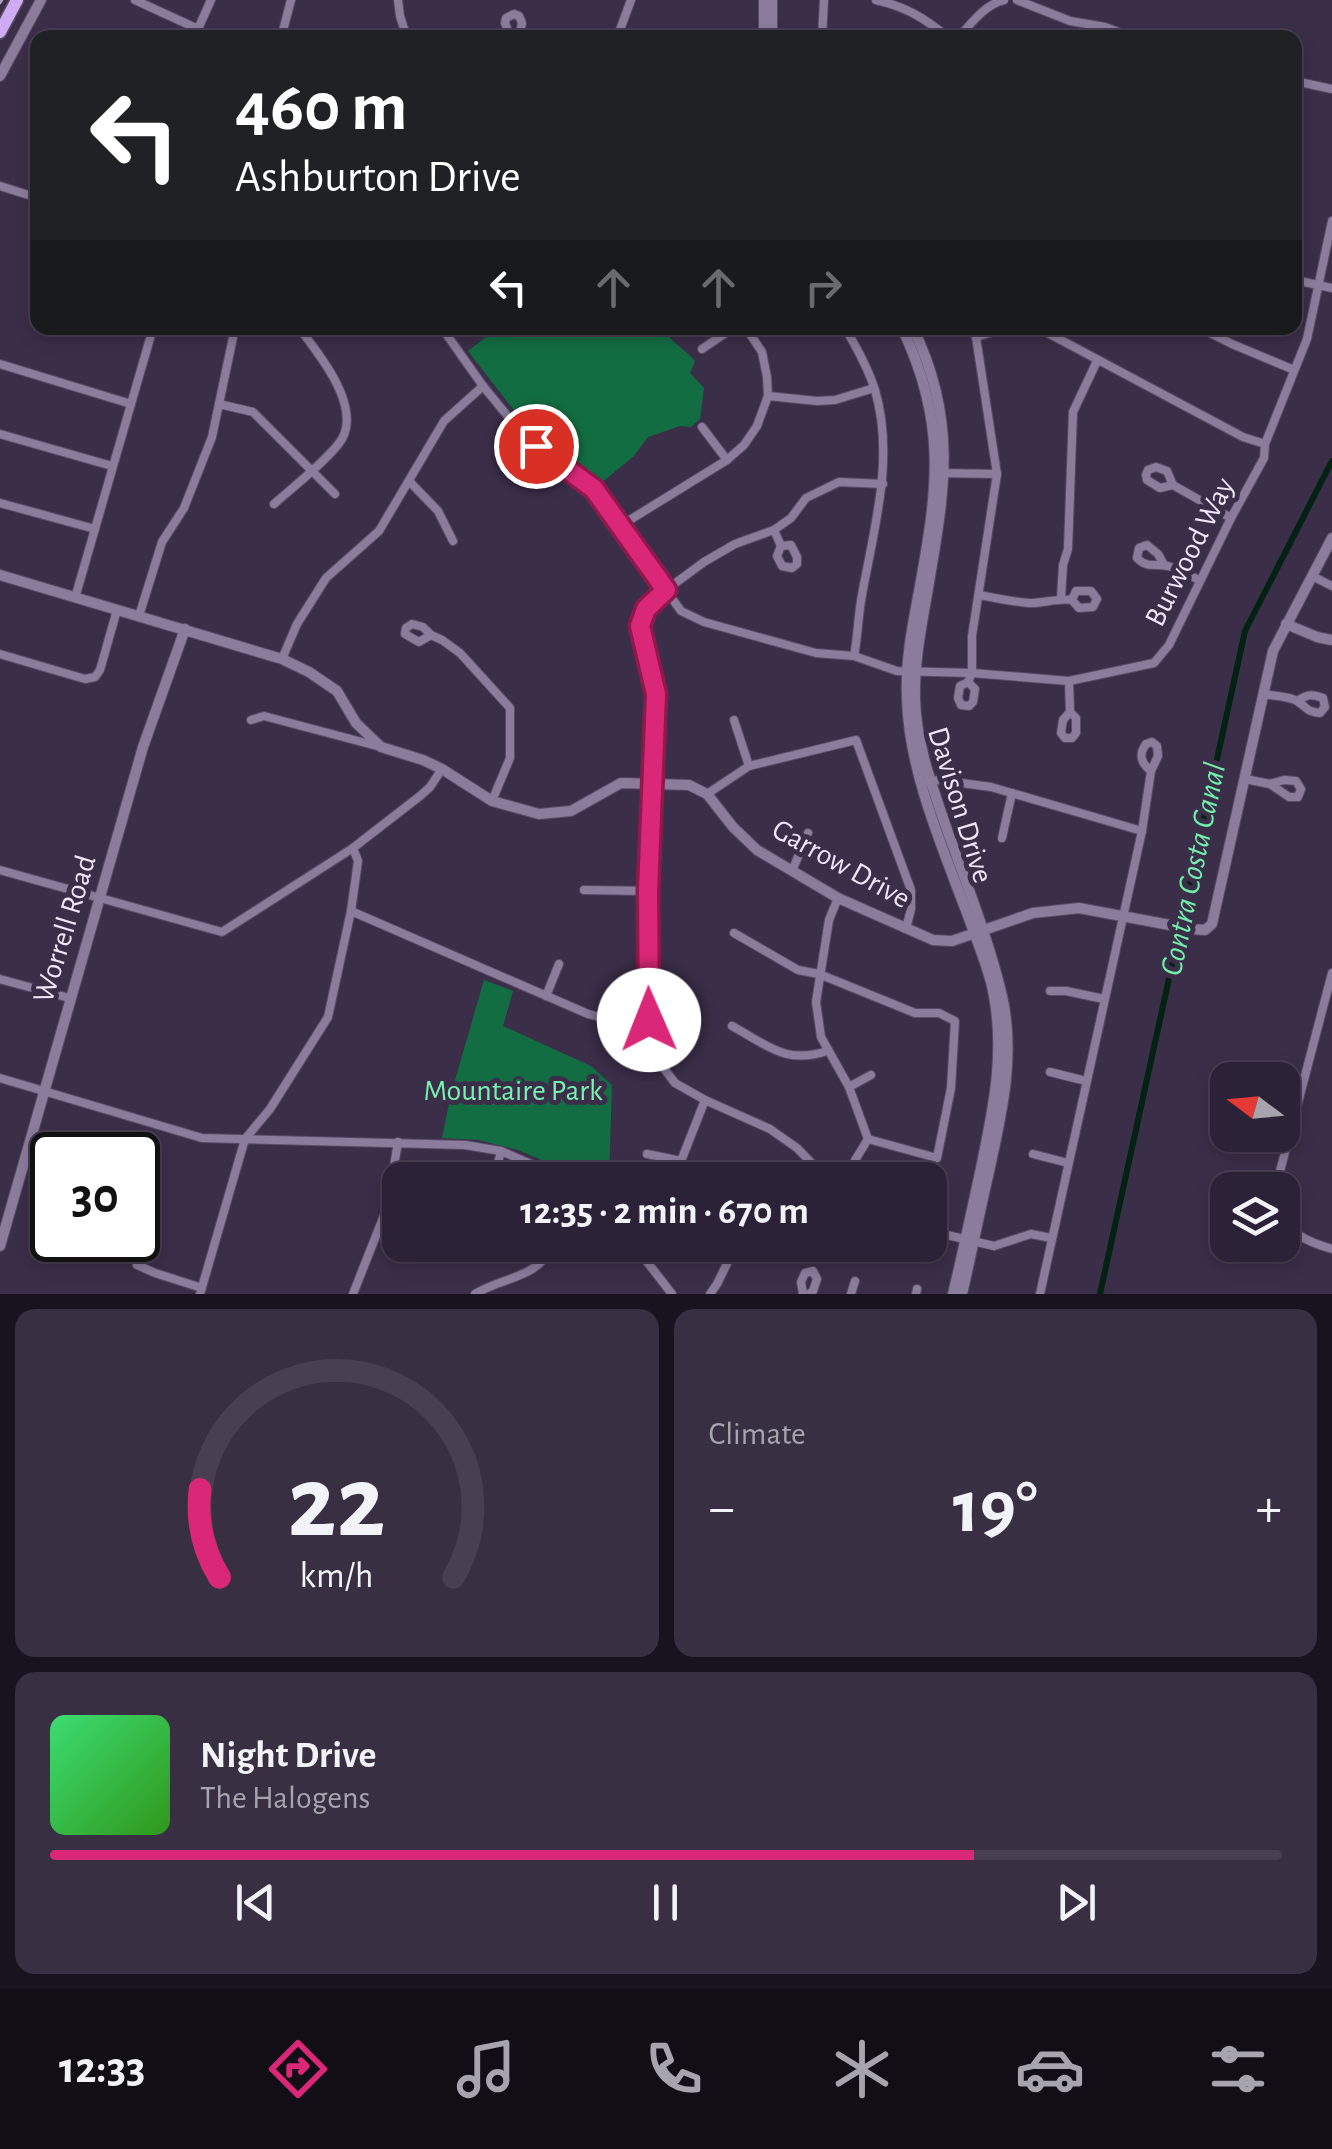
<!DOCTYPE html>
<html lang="en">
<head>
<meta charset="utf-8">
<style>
	:root { --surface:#2c2237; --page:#382f42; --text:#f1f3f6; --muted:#a6a4ad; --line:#483f52; --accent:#db2777 }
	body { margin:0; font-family:"Alegreya Sans",sans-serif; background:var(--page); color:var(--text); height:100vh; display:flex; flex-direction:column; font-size:38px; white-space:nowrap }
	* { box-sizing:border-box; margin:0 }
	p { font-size:32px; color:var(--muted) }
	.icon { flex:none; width:55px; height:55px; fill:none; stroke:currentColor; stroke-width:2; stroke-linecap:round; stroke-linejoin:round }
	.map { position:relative; height:1294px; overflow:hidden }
	.panel { display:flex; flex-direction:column; gap:15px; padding:15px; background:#18131e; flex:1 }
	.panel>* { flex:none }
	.banner { position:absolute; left:30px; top:30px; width:1272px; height:305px; border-radius:20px; box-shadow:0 5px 15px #0003,0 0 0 2px var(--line); background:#202124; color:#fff; overflow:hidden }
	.needle { width:65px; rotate:286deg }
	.controls { position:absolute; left:1210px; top:1062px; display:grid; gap:20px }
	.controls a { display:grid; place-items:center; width:90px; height:90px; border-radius:20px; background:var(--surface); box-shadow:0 5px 15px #0003,0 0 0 2px var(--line); font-size:50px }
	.speed { position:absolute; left:30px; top:1132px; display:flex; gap:20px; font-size:50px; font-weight:700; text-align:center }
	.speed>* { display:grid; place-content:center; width:130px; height:130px; border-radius:50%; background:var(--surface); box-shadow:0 5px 15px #0003,0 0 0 2px var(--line); line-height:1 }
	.speed .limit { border:5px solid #111; border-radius:15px; background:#fff; color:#111 }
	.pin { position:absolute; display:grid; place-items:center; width:85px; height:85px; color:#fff; margin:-42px; border:5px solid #fff; border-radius:50%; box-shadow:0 2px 10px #0007 }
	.me { position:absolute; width:110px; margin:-55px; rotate:359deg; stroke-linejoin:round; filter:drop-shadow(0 0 8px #0008) }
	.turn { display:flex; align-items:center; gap:35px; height:210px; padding:0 40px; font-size:45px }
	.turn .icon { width:130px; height:130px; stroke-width:2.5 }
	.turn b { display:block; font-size:70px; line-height:85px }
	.lanes { display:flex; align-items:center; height:95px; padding:0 40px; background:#0003; justify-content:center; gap:50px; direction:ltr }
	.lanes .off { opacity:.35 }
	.big { font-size:75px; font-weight:600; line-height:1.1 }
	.panel .tile { flex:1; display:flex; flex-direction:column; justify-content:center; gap:15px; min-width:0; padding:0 35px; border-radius:20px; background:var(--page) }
	.panel .dial { align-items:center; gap:0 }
	.dial svg { height:260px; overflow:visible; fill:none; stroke:var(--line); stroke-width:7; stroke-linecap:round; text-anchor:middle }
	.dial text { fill:var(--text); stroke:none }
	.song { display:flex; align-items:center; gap:30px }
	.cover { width:120px; height:120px; border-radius:15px; background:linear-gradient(135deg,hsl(140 70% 55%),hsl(110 70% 35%)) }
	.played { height:10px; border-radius:5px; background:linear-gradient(90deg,var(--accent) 75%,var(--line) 75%) }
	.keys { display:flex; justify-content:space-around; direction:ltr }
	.heat { display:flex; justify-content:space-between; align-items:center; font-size:55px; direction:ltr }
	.panel .tiles { flex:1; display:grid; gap:15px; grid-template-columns:1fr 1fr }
	.tile:last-child { grid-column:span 2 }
	.trip { position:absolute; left:382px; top:1162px; width:565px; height:100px; border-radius:20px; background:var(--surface); box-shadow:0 5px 15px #0003,0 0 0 2px var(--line); font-weight:600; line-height:100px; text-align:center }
	.tabs { display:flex; height:160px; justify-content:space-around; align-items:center; background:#120e16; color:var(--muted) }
	.tabs .icon { width:70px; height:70px }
	.tabs .current { color:var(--accent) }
	.tabs b { font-size:45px; color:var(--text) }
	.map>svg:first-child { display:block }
</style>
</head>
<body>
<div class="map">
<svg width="1332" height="1294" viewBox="0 0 1332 1294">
	<rect width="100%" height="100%" fill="#3b2e49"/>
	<!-- green -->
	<g fill="#136d43">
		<path d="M498,328h101l5,6 21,1 11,-7h27c8,15 21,20 32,33l-5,12 14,15 -4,31 -9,8 -11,-1 -32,11 -14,19 -33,27 -56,-38 -15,-14 -62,-80z"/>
		<polygon points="484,980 513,991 503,1026 591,1066 612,1085 609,1180 579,1180 558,1167 518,1150 479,1140 442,1138 451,1094"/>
	</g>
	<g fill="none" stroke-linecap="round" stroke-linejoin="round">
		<!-- canal -->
		<polyline stroke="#032212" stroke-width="6" points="1100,1294 1245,631 1332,461"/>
		<defs>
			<g id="street">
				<polyline points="135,0 198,29 206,38"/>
				<polyline points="398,0 400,16 407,38"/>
				<path d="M876,0c31,7 48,18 73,38"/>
				<polyline points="1017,0 1070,21 1105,27 1134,38"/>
				<polyline points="198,29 211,0"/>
				<polyline points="281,38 291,0"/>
				<polyline points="511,38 505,23 506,18 514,14 519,16 522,23 519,38"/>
				<polyline points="617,38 631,0"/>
				<polyline points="822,38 824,0"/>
				<path d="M958,38c13,-14 26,-33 46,-38"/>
				<polyline points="1295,81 1332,89"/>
				<polyline points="0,186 38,198"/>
				<polyline points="1295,280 1332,288"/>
				<polyline points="442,328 483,386 519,430 536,446 594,489 681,611 704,622 816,653 854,656 897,671 972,673 1069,681 1154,663 1169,645 1231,518 1264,458 1265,444 1307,339 1332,221"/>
				<path d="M845,328c12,20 23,40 30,62 20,68 -1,138 -13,205 -4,20 -4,41 -8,61"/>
				<polyline points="966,328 972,330 976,337 997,474 972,636 972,673 968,682 960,686 958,698 961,705 969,706 973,702 975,689 968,682"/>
				<polyline points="1029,328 1044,331 1243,437 1265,444"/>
				<polyline points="1200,328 1232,344 1294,370"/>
				<polyline points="976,337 1006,328"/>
				<polyline points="702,349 733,328"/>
				<polyline points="0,364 131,404"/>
				<polyline points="768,396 817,401 835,400 874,388"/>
				<polyline points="219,404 253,412 335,494"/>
				<polyline points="702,427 727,460"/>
				<polyline points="0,434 112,466"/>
				<polyline points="940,473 997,474"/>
				<polyline points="409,481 438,511 453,541"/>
				<polyline points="1173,485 1160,488 1147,480 1146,475 1148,470 1156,467 1167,471 1173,485 1231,518"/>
				<polyline points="0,503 95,529"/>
				<path d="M274,504c18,-16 56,-46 68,-65 19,-34 -23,-85 -43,-111"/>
				<polyline points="620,526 727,460 744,445 757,426 768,396 767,377 762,352 746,328"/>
				<polyline points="774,530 781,546 777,556 782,566 792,568 797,564 797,557 791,545 781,546"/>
				<path d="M1164,565l-6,-11 -11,-9 -8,3 -2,10c11,11 17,5 31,8 10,3 21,9 31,14"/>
				<polyline points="1312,576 1332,586"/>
				<path d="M979,595c17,3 34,7 51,8 15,0 28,-5 42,-3l7,8 14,-1 4,-8 -6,-8h-15l-4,9"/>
				<polyline points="75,598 153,328"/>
				<polyline points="1061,598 1063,565 1068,549 1073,412 1097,361"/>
				<polyline points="139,616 162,542 184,508 212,437 235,328"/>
				<polyline points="431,635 419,642 405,634 406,628 412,624 423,627 431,635 442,640 460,653 510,708 510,758 492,801"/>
				<polyline points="0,654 85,679 95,677 100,670 117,610"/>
				<polyline points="282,659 297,624 326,578 379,531 444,421 483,386"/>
				<polyline points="1069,681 1070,712 1063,720 1061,733 1065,738 1072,738 1076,733 1076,718 1070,712"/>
				<path d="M1263,694c10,2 26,2 34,7 11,7 8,10 23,12l5,-6 -2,-9c-12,-4 -15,-4 -26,3"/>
				<polyline points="251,720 264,716 377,746"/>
				<polyline points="734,720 749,766"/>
				<polyline points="1245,779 1270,784 1284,780 1296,781 1301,789 1298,797 1289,797 1270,784"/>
				<polyline points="929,781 939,780 991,787 1142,831"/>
				<polyline points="707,794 749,766 856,740 911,890 911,909 906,929"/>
				<polyline points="1002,838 1012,793"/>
				<polyline points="0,870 222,932 353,848 420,796 430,787 442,769"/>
				<polyline points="792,871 808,833"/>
				<polyline points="584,890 648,891"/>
				<polyline points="838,898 829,920 816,1002 821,1037 849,1087 868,1139 843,1180"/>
				<polyline points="351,911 588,1014 612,1020 649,1020"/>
				<polyline points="734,933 798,970 819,974 915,1013 939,1013 955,1021 951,1088 937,1158 868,1139"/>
				<polyline points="0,979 69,998"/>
				<polyline points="1050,991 1066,991 1104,999"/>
				<polyline points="546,996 559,964"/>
				<path d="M732,1026c35,19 54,39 95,25"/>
				<polyline points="1050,1072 1086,1081"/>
				<polyline points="0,1078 202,1138 465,1145 501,1151 568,1180"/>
				<polyline points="849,1087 871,1075"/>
				<polyline points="647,1154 681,1161"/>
				<polyline points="1033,1154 1068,1163"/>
				<polyline points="494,1180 501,1151"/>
				<polyline points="676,1180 681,1161 705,1100"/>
				<polyline points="828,1180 797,1148 770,1129 705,1100 675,1083 656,1058 649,1020 648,891 656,694 639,626 646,609 666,590 704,562 735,544 774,530 791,518 806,498 839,482 883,484"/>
				<polyline points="1279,1190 1279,1175 1332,973"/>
				<path d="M1282,1209c7,26 26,33 50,40"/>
				<polyline points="930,1231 994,1246 1031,1234 1051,1238"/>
				<polyline points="634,1245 672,1294"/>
				<polyline points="137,1265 155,1273 202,1288"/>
				<polyline points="200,1294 245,1139 270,1109 328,1017 351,911 358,861 353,848"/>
				<polyline points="353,1294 387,1208 398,1142"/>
				<path d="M475,1294c27,-17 65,-16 77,-49"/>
				<polyline points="710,1294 717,1284 736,1245"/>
				<polyline points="803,1294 801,1282 805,1273 813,1271 817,1279 813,1291 809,1294"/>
				<polyline points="851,1294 855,1281"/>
				<polyline points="916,1294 917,1289"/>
				<path d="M1040,1294l102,-463 9,-60 7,-15 -1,-10 -5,-4 -6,2c-8,11 -5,19 5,27"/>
			</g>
			<g id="secondary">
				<polyline points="764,0 764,38"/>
				<polyline points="772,0 772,38"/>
				<polyline points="0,76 41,0"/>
				<path d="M902,328c45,94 36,159 18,258 -7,37 -15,75 -13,113 2,75 38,154 64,225 8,23 19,47 23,72 11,59 -1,114 -13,172 -9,42 -18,84 -28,126"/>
				<path d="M913,328c46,95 31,166 14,266 -6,34 -13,70 -12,105 1,43 16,84 30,125 20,56 43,113 57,172 14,61 -1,121 -14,180 -9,39 -17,79 -26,118"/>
				<polyline points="0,575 282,659 309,672 337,691 356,723 381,747 423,760 442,769 492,801 539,814 571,811 621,783 689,785 707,794 733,827 757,850 838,898 933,940 952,941 1033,913 1079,908 1191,929 1205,930 1212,924 1273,651 1332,538"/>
				<polyline points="1286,624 1317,637 1332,640"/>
				<polyline points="0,1246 143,747 185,629"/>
			</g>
			<polyline id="highway" points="0,32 17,0"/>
		</defs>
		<!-- street casing -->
		<use href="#street" stroke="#584c64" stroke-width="10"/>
		<!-- secondary casing -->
		<use href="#secondary" stroke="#584c64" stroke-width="12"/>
		<!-- highway casing -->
		<use href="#highway" stroke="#584c64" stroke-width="15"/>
		<!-- street -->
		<use href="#street" stroke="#8b7c9c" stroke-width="8"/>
		<!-- secondary -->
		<use href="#secondary" stroke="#8b7c9c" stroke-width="10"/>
		<!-- highway -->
		<use href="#highway" stroke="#cfabf4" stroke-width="12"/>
		<!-- tram -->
		<polyline stroke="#b2a8be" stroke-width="2.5" points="0,3 2,0"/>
	</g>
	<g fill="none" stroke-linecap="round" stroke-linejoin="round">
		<defs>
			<polyline id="route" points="536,446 594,489 666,590 646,609 640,626 656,694 648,891 649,1020"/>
		</defs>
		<!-- route casing -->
		<use href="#route" stroke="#8e194d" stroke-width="25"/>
		<!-- route -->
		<use href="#route" stroke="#db2777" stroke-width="18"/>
	</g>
	<g text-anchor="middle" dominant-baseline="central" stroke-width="10" stroke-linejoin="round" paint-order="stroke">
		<!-- street labels -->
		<g font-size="30" fill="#efe7f9" stroke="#3b2e49">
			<text transform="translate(1190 552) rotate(-63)">Burwood Way</text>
			<text transform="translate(960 805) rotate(73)">Davison Drive</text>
			<text transform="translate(841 864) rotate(29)">Garrow Drive</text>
			<text transform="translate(65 929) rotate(-73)">Worrell Road</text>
		</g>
		<!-- park labels -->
		<g font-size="30" fill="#76f3ae" stroke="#3b2e49">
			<text x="513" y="1091">Mountaire Park</text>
		</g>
		<!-- water labels -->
		<g font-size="32" font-style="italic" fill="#71efaa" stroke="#3b2e49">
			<text transform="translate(1193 869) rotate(-78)">Contra Costa Canal</text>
		</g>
	</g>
</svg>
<div class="controls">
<a><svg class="needle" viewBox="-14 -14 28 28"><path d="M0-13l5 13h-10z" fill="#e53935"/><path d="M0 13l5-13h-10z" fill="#a6a4ad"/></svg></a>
<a><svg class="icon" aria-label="layers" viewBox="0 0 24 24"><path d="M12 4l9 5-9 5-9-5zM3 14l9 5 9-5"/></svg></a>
</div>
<div class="speed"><div class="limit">30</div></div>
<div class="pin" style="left:536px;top:446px;background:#d93025"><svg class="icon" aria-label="arrive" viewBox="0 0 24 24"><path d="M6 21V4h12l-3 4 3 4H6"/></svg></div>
<svg class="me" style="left:649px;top:1020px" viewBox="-20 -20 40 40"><circle r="19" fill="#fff"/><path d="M0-13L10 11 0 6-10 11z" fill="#db2777"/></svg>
<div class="trip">12:35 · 2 min · 670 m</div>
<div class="banner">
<div class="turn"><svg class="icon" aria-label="left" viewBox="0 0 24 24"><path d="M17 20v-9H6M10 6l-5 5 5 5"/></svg><div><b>460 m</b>Ashburton Drive</div></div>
<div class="lanes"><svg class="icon" aria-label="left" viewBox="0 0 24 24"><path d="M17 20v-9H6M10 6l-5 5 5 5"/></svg><svg class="icon off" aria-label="ahead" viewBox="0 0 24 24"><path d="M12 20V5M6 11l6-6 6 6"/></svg><svg class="icon off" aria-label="ahead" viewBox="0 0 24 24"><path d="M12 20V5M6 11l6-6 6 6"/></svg><svg class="icon off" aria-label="right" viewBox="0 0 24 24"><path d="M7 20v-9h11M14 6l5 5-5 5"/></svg></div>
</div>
</div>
<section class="panel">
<div class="tiles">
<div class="tile dial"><svg viewBox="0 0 100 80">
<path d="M14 69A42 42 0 1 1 86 69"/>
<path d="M14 69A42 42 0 0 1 8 42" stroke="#db2777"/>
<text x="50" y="56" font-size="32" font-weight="700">22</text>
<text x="50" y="72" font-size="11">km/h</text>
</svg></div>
<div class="tile"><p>Climate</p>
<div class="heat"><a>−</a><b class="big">19°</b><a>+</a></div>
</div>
<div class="tile">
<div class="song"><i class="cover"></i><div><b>Night Drive</b><p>The Halogens</p></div></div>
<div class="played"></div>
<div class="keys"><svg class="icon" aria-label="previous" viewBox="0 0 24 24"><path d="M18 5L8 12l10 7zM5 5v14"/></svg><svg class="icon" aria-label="pause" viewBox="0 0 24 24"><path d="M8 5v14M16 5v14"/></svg><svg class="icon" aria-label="next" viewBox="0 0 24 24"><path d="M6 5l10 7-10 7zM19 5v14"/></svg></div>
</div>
</div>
</section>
<nav class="tabs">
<b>12:33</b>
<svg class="icon current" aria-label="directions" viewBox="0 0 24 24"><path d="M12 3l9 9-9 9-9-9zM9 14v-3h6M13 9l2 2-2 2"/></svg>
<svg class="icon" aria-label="music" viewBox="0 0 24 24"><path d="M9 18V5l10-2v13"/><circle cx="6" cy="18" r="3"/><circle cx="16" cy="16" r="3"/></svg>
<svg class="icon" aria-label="phone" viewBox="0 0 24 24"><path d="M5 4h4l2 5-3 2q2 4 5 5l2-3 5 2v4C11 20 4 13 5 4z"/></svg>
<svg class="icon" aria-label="climate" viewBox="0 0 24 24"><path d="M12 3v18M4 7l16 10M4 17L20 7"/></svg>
<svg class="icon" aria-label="car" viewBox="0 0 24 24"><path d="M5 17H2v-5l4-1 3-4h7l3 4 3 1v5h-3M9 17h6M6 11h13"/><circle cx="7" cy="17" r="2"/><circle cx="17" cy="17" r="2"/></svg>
<svg class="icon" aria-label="filters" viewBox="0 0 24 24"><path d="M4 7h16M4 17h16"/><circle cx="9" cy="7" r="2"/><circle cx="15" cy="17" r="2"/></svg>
</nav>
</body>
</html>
